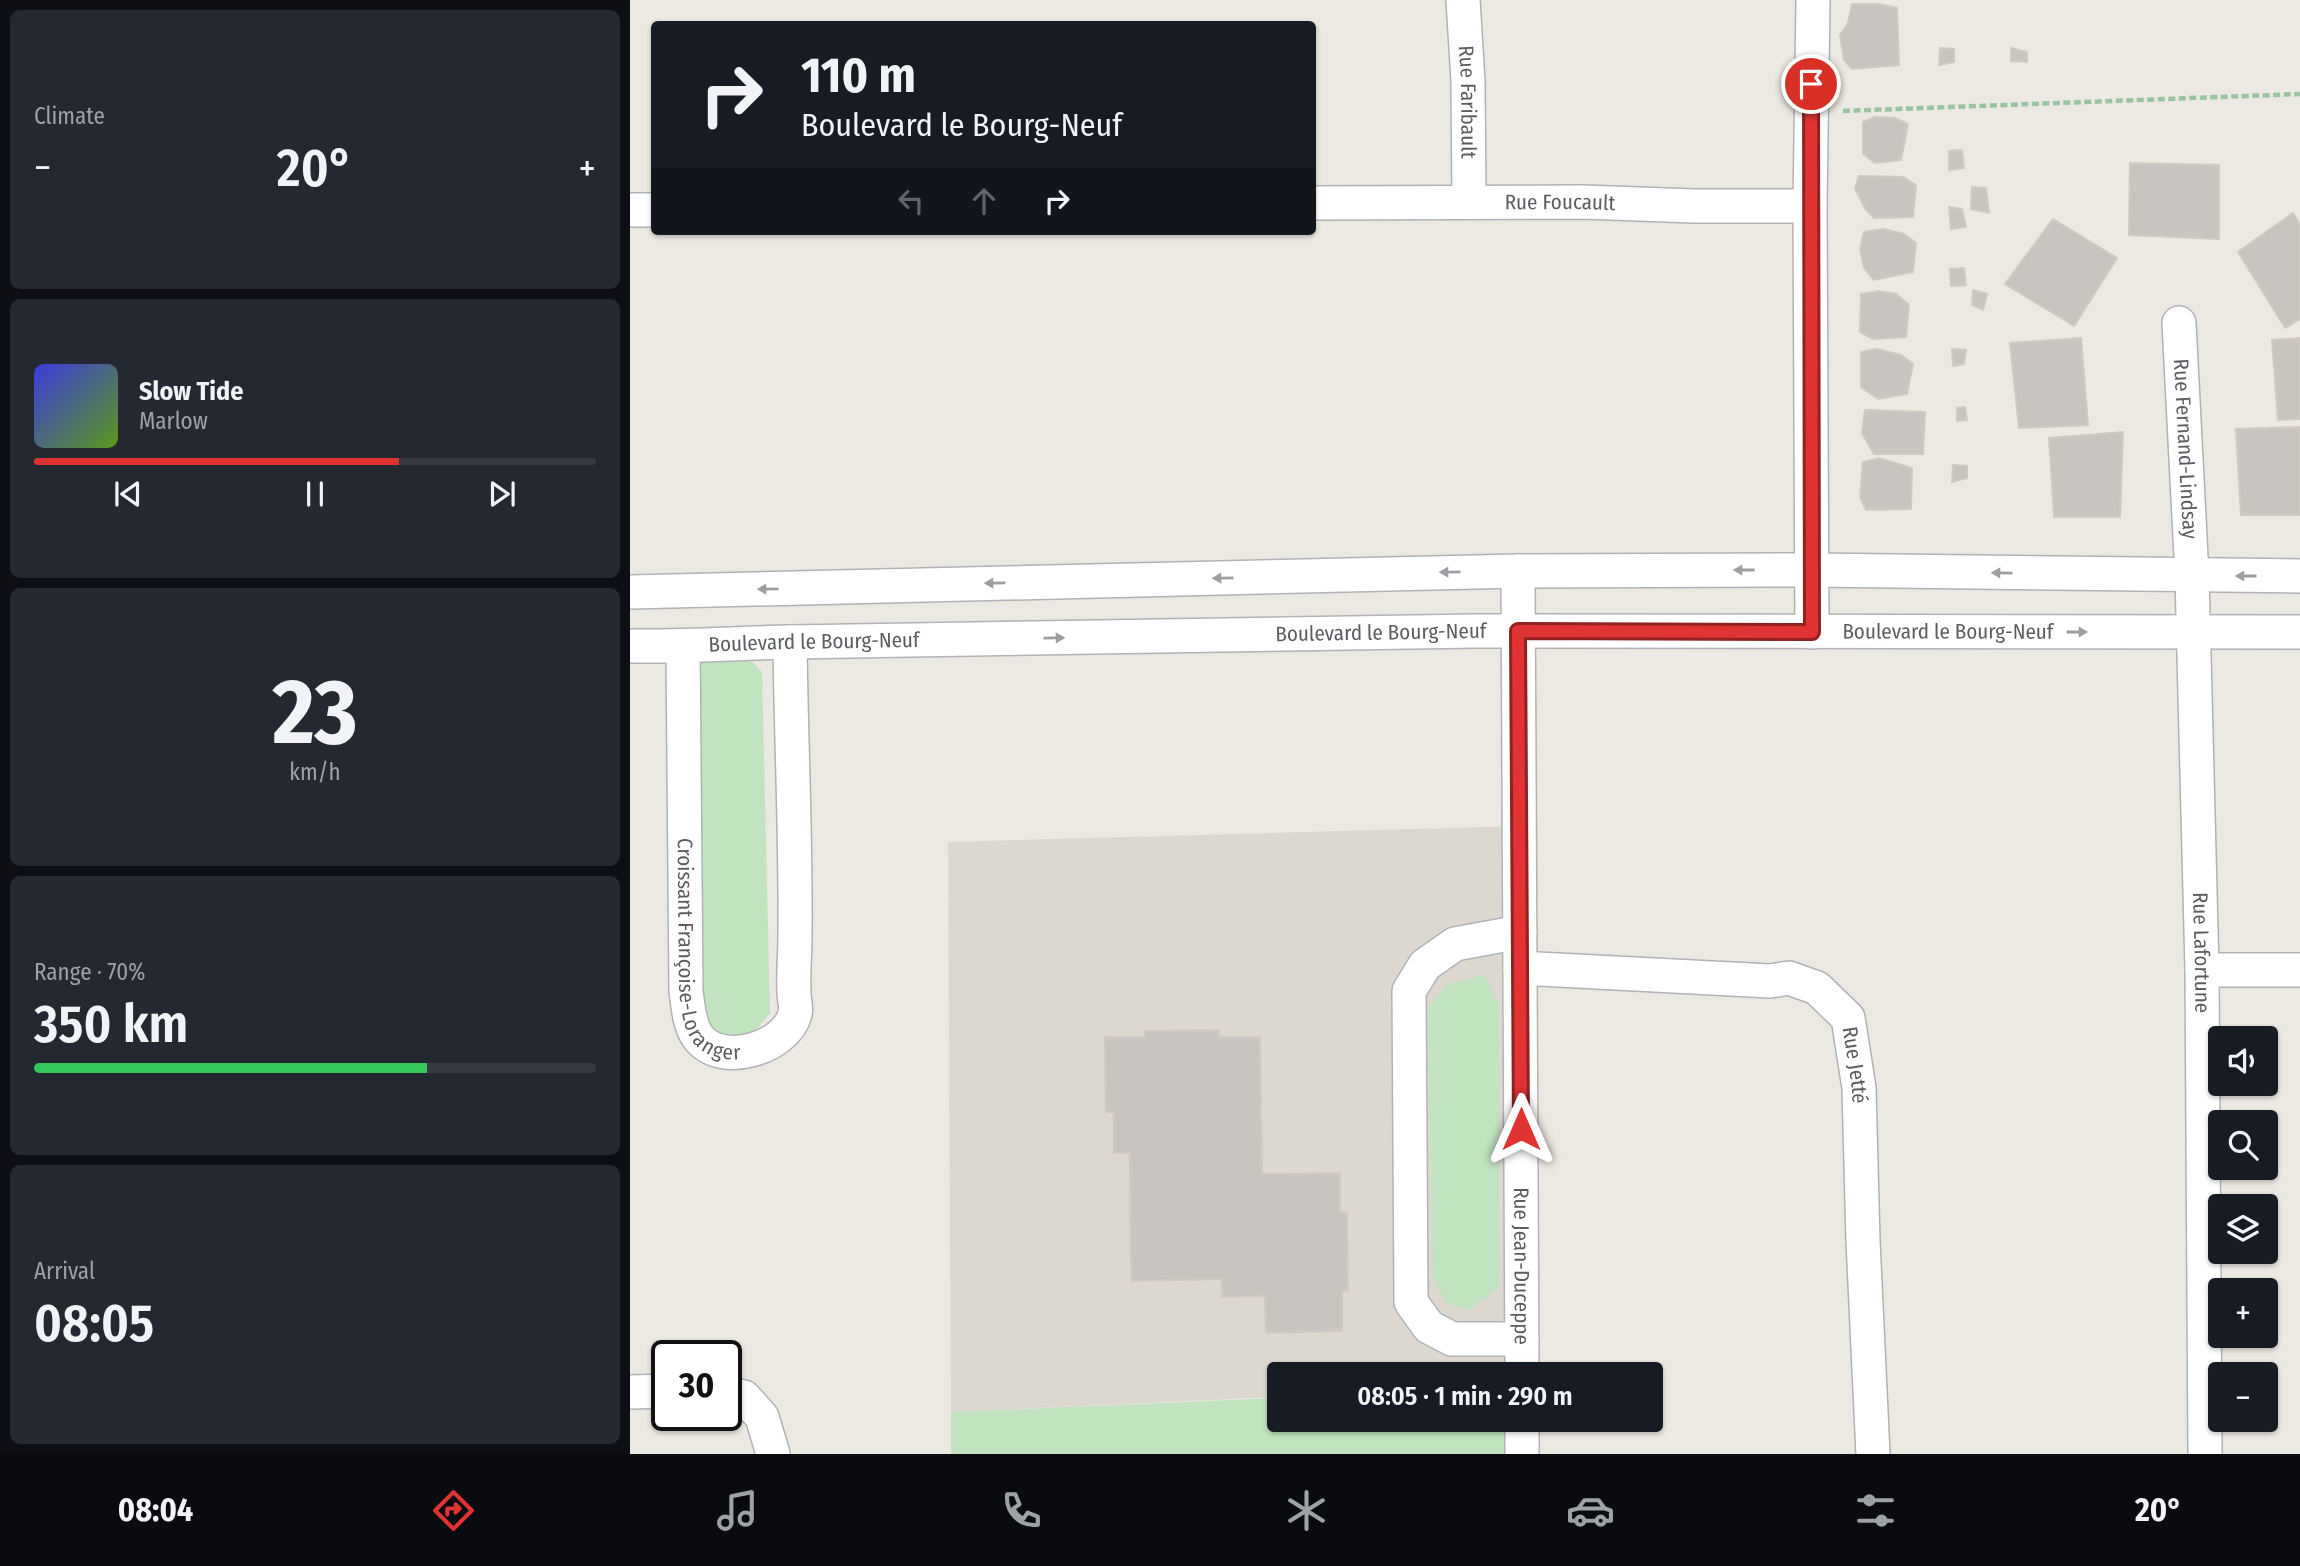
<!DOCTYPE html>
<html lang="en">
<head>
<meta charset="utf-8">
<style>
	:root { --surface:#171b24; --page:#242831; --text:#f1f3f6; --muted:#9ea1a6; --line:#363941; --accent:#e13334 }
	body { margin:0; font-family:"Fira Sans Condensed",sans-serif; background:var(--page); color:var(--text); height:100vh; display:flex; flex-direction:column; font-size:26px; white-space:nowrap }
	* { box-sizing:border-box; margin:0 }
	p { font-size:23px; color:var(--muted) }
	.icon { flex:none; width:38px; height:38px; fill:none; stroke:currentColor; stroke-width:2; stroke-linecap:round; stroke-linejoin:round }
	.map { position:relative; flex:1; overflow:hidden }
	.details { display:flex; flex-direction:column; gap:10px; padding:10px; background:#0d0f14; width:630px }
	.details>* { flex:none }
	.top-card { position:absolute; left:21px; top:21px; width:665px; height:214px; border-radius:7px; box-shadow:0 2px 5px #0004; background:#171b24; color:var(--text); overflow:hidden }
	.buttons { position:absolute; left:1578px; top:1026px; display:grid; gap:14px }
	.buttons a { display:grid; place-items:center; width:70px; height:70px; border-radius:7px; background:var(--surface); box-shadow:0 2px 5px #0004; font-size:35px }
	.speed { position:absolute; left:21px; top:1340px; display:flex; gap:14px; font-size:35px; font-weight:700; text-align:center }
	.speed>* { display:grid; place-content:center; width:91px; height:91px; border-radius:50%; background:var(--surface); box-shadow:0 2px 5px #0004; line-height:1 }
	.speed .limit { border:4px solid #111; border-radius:10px; background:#fff; color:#111 }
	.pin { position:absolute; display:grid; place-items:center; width:60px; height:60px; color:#fff; margin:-30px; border:4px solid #fff; border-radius:50%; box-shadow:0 2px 7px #0007 }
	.me { position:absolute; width:77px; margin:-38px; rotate:0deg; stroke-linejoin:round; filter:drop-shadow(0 0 5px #0008) }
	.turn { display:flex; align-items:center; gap:24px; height:147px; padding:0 35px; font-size:32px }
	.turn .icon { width:91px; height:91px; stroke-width:2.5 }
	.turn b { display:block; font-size:49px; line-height:60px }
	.lanes { display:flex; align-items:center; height:66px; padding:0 35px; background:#0003; justify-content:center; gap:35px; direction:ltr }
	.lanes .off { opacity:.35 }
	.big { font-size:52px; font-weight:600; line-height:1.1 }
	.details .card { flex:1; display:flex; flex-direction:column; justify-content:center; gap:10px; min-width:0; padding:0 24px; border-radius:10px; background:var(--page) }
	.details .dial { align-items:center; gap:0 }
	.dial b { font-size:91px; line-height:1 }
	.song { display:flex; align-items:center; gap:21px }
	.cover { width:84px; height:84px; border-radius:10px; background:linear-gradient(135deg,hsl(240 70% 55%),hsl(90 70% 35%)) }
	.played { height:7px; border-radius:4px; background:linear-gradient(90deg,var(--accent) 65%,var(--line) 65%) }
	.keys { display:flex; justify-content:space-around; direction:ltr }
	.heat { display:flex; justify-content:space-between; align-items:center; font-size:38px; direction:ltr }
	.charge { height:10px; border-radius:5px; background:linear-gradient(90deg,#34c759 70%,var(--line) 0) }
	.trip { position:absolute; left:637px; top:1362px; width:396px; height:70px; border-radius:7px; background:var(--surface); box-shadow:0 2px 5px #0004; font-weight:600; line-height:70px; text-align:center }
	.menu { display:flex; height:112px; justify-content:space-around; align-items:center; background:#090b0e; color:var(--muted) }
	.menu .icon { width:49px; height:49px }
	.menu .selected { color:var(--accent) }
	.menu b { font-size:32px; color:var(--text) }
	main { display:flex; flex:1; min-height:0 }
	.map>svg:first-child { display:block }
</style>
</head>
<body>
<main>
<section class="details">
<div class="card"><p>Climate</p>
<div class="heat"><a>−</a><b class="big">20°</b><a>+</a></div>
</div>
<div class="card">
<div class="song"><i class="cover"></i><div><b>Slow Tide</b><p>Marlow</p></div></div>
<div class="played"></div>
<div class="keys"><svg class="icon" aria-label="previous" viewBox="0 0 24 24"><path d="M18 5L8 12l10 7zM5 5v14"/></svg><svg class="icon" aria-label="pause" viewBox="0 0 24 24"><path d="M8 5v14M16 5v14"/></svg><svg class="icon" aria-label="next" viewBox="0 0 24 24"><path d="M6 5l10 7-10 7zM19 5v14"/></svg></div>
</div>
<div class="card dial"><b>23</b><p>km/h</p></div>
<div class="card"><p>Range · 70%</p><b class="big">350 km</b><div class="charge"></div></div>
<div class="card"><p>Arrival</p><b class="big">08:05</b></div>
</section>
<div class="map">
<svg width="1670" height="1454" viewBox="0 0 1670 1454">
	<rect width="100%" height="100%" fill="#ece9e2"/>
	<!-- education -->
	<polygon fill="#dcd8d0" points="889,826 892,1374 649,1374 649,1397 321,1412 318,842"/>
	<!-- green -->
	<g fill="#c2e3bf">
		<polygon points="85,651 115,654 132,672 140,1013 123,1034 103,1039 84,1030 69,1009 63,667"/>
		<polygon points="855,975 869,1007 869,1288 839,1310 816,1303 803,1276 798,1007 818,984"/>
		<polygon points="649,1398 649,1419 892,1419 892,1454 321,1454 321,1412"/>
	</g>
	<!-- building -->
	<g fill="#c8c4bf" stroke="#d1cac0" stroke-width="2">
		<polygon points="1222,4 1249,4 1267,8 1269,65 1222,69 1214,60 1210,35 1218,23"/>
		<polygon points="1310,48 1324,49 1324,62 1309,65"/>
		<polygon points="1381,48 1397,52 1397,62 1381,61"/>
		<polygon points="1245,117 1265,118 1278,124 1271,160 1245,163 1233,154 1233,122"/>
		<polygon points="1332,150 1334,168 1319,170 1319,151"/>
		<polygon points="1500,163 1589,165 1589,239 1499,235"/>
		<polygon points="1229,176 1273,177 1286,185 1283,217 1244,218 1236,210 1225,189"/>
		<polygon points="1342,187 1356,188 1359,213 1341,209"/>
		<polygon points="1319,207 1332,209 1336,227 1321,229"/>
		<polygon points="1663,213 1670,225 1670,319 1655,328 1608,252"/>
		<polygon points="1423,219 1487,258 1444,326 1375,284"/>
		<polygon points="1253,229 1274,234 1286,243 1283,272 1244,280 1234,268 1230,249 1234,232"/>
		<polygon points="1334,268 1336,285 1321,286 1320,269"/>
		<polygon points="1343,290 1357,294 1353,310 1342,305"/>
		<polygon points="1248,291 1266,294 1279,305 1276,337 1243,339 1230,332 1231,294"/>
		<polygon points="1451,338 1458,425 1389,428 1380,343"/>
		<polygon points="1670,338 1670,419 1648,420 1642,340"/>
		<polygon points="1246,349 1271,355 1283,364 1277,394 1248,399 1231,387 1231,352"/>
		<polygon points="1322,349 1336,350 1334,364 1323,366"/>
		<polygon points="1335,407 1337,420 1327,421 1327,408"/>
		<polygon points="1235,410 1295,412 1293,454 1244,454 1232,433"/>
		<polygon points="1670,427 1670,515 1611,515 1606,429"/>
		<polygon points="1493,432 1490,517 1424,517 1419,438"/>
		<polygon points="1249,458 1282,468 1281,509 1236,510 1230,497 1233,462"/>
		<polygon points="1323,465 1337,466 1337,478 1322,482"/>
		<polygon points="589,1030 589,1037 630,1037 632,1174 710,1173 710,1212 717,1212 718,1291 712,1291 712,1331 636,1333 635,1296 592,1297 592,1279 501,1281 500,1153 484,1153 484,1112 476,1112 475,1037 515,1037 515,1031"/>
	</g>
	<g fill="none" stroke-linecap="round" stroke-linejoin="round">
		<defs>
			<g id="minor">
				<path id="s1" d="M833,0l5,81 1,121"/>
				<path id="s2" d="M682,203l271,-1 111,4h116"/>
				<polyline points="0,210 24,210"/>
				<path id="s3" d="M1549,323l13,253 10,394 3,484"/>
				<path id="s4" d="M888,571l4,803"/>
				<polyline points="0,592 888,571 1183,570 1670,576"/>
				<polyline points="1182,632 1180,206 1183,0"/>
				<path id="s5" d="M0,646c53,1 106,-3 160,-4l685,-11 825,1"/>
				<path id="s6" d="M53,647l3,344c2,14 3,34 12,46 23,31 88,11 97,-23 2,-6 -1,-14 -1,-21 -1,-19 1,-39 1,-58 1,-98 -4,-196 -5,-293"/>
				<polyline points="890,932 825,944 795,965 779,991 781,1302 799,1327 822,1339 892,1339"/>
				<path id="s7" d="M890,968l250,13 19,-3 28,10 31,30 11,70 4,153 10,213"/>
				<polyline points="1572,970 1670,970"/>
				<polyline points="0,1392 37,1391"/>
				<polyline points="96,1393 114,1397 132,1417 143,1454"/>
				<polyline points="892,1419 892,1454"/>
			</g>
		</defs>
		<!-- minor casing -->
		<use href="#minor" stroke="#afb3b7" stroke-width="36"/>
		<!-- path -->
		<polyline stroke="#98c4a1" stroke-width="4.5" stroke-dasharray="7 3.5" stroke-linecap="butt" points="1213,111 1670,94"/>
		<!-- minor -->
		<use href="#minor" stroke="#fff" stroke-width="33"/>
	</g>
	<!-- one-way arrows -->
	<defs><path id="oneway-solid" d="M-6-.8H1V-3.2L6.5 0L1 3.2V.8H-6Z" transform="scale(1.75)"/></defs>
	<g fill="#9c9ea1">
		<use href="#oneway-solid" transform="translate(1114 570) rotate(180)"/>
		<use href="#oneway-solid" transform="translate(820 572) rotate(179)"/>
		<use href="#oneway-solid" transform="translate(1372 573) rotate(-179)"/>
		<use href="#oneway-solid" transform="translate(1616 576) rotate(-180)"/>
		<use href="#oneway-solid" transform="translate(593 578) rotate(179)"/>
		<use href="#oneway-solid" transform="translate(365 583) rotate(179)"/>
		<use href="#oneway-solid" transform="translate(138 589) rotate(179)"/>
		<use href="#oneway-solid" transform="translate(1447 632)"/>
		<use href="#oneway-solid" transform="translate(424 638) rotate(-1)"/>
	</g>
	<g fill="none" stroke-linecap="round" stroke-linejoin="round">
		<defs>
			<polyline id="route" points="891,1129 888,631 1182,632 1181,84"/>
		</defs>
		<!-- route casing -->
		<use href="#route" stroke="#922122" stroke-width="18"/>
		<!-- route -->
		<use href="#route" stroke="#e13334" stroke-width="12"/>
	</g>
	<g text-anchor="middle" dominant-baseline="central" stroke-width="7" stroke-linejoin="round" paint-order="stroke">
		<!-- street labels -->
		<g font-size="21" fill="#5a5e62" stroke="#fff">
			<text stroke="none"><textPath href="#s1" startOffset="102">Rue Faribault</textPath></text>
			<text stroke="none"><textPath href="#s2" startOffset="248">Rue Foucault</textPath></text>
			<text stroke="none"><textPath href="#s3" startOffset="126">Rue Fernand-Lindsay</textPath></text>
			<text stroke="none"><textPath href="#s5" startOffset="1318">Boulevard le Bourg-Neuf</textPath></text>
			<text stroke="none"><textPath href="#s5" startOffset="751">Boulevard le Bourg-Neuf</textPath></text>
			<text stroke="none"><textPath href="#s5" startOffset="184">Boulevard le Bourg-Neuf</textPath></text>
			<text stroke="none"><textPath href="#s6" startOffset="315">Croissant Françoise-Loranger</textPath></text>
			<text stroke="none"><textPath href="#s3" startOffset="630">Rue Lafortune</textPath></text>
			<text stroke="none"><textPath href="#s7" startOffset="390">Rue Jetté</textPath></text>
			<text stroke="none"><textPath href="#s4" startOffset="695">Rue Jean-Duceppe</textPath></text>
		</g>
	</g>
</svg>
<div class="buttons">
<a><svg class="icon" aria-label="sound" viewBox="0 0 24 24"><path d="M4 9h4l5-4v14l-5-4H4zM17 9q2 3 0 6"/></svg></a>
<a><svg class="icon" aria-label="search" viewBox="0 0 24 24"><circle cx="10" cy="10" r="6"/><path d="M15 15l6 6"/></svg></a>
<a><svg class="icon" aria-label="layers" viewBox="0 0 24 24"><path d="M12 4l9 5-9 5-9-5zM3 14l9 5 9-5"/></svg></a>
<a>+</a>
<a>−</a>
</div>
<div class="speed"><div class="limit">30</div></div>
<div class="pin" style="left:1181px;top:84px;background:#d93025"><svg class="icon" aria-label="arrive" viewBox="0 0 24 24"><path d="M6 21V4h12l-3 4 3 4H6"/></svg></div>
<svg class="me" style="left:891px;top:1129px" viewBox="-20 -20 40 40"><path d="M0-17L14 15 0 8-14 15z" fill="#e13334" stroke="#fff" stroke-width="4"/></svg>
<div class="trip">08:05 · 1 min · 290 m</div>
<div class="top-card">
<div class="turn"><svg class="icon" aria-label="right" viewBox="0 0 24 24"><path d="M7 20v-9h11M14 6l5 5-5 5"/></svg><div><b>110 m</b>Boulevard le Bourg-Neuf</div></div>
<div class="lanes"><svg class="icon off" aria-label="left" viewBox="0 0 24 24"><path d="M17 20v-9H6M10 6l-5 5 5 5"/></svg><svg class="icon off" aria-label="ahead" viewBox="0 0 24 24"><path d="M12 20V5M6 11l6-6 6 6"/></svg><svg class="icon" aria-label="right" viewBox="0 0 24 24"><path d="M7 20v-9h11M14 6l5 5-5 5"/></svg></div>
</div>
</div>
</main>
<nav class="menu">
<b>08:04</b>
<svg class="icon selected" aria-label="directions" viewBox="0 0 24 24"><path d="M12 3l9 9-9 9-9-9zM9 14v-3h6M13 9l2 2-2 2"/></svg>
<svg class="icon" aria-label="music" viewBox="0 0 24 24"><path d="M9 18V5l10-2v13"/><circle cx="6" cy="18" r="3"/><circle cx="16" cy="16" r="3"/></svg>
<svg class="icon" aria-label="phone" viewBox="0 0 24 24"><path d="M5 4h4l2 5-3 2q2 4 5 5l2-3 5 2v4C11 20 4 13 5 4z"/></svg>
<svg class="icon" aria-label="climate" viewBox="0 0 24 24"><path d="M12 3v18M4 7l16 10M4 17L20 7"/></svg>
<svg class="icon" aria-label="car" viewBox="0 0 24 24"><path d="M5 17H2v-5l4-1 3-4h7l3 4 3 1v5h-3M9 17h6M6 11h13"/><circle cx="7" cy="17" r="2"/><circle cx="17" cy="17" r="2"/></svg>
<svg class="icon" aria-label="filters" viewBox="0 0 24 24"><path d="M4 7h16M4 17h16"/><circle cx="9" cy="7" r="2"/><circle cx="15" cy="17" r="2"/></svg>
<b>20°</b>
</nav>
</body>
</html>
